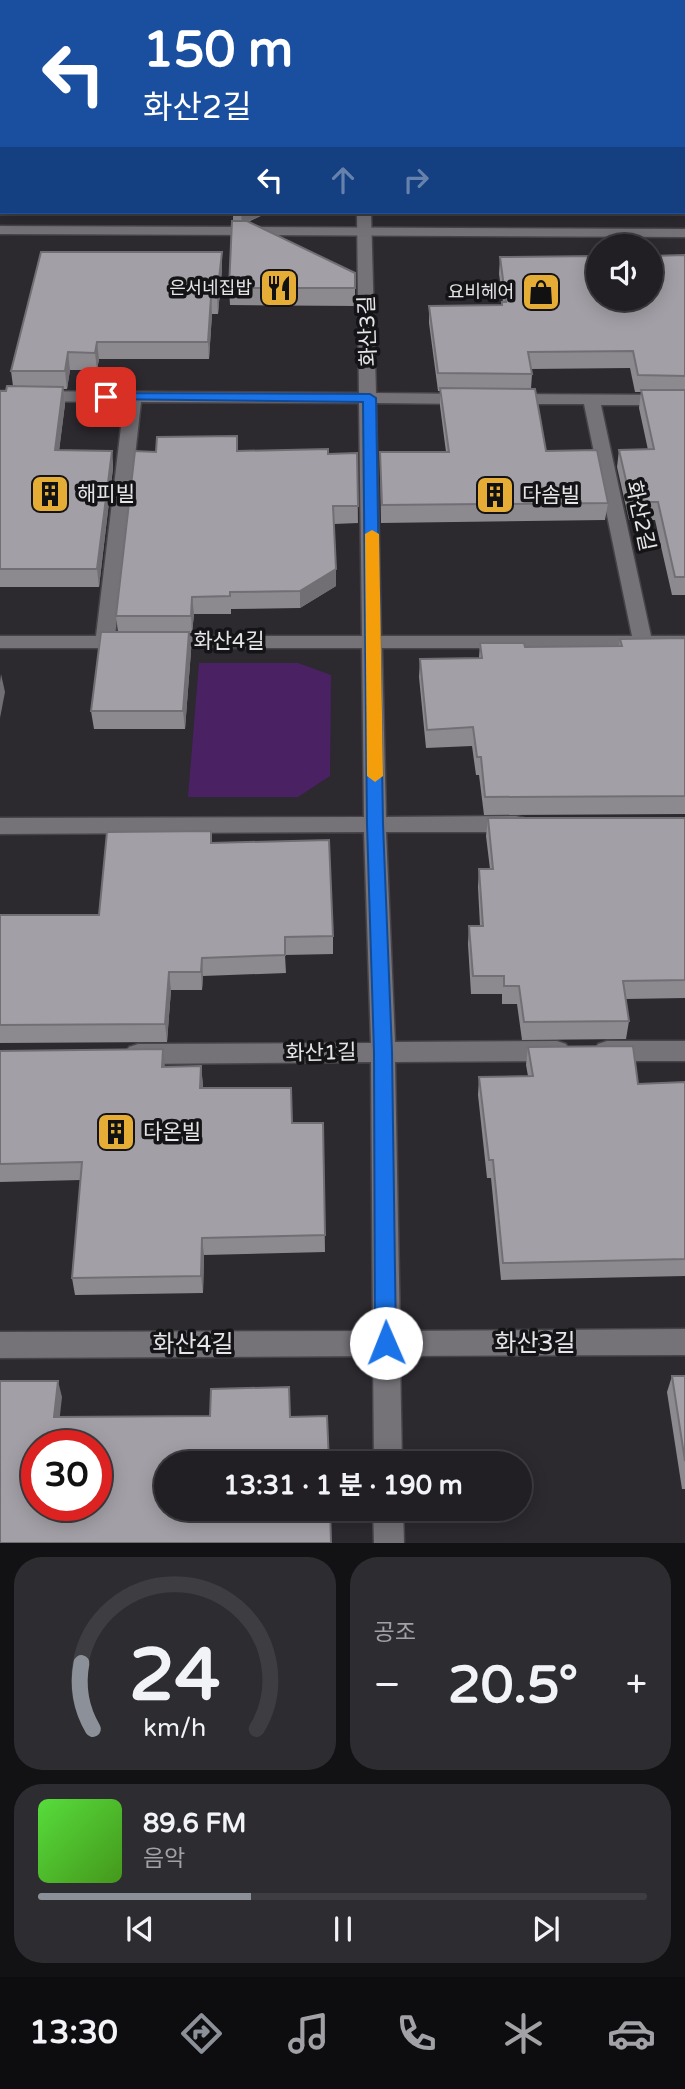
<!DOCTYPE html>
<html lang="ko">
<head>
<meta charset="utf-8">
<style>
	:root { --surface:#211f23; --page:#2d2c30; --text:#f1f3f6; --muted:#a2a2a6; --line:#3e3d41; --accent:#8c9099 }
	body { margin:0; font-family:"Varela Round","Noto Sans KR",sans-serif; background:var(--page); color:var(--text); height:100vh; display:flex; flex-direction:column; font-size:26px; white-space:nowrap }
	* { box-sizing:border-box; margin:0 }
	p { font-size:23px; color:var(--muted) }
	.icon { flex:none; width:38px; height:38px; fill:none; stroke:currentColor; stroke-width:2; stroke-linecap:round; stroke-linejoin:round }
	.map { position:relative; height:1543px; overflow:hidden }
	.drawer { display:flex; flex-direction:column; gap:14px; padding:14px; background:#121113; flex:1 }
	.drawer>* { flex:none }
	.banner { position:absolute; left:0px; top:0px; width:686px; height:214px; box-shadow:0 4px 18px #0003,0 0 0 2px var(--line); background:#1a4fa0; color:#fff; overflow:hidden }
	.fabs { position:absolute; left:586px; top:234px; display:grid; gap:14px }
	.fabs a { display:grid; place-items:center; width:77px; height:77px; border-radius:50%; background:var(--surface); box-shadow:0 4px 18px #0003,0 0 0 2px var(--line); font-size:35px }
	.speed { position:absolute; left:21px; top:1430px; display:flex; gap:14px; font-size:35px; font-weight:700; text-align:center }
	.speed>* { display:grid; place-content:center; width:91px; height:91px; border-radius:50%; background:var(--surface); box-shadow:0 4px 18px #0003,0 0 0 2px var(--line); line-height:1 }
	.speed .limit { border:10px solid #d22; background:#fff; color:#111 }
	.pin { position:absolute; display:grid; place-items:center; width:60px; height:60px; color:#fff; margin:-30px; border-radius:14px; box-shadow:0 4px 10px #0006 }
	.me { position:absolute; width:77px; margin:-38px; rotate:359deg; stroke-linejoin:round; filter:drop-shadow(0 0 5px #0008) }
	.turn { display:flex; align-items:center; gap:24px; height:147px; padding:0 28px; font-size:32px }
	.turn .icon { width:91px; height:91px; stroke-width:2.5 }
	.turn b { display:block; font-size:49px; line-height:60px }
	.lanes { display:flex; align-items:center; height:66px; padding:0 28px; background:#0003; justify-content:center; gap:35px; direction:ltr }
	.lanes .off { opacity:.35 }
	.big { font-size:52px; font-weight:700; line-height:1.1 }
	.drawer .card { flex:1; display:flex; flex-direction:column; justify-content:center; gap:10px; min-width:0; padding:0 24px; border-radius:28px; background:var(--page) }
	.drawer .dial { align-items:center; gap:0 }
	.dial svg { height:182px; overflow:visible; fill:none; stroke:var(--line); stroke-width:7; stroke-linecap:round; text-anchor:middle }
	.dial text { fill:var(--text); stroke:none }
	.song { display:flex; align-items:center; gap:21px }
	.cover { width:84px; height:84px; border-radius:10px; background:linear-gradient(135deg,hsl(110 70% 55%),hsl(100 70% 35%)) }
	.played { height:7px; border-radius:4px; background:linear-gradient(90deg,var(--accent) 35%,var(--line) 35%) }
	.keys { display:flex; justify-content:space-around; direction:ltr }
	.heat { display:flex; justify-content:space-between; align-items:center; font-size:38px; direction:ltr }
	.drawer .tiles { flex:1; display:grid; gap:14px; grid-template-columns:1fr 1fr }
	.card:last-child { grid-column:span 2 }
	.trip { position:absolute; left:154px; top:1451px; width:378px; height:70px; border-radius:35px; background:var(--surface); box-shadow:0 4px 18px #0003,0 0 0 2px var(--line); font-weight:700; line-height:70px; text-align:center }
	.dock { display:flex; height:112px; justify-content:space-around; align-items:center; background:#0d0c0e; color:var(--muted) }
	.dock .icon { width:49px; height:49px }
	.dock .current { color:var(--accent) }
	.dock b { font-size:32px; color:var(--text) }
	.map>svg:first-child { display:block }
</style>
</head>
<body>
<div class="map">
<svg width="685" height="1543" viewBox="0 0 685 1543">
	<rect width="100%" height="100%" fill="#2c292f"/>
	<!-- green -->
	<polygon fill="#4a2264" points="199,663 298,663 331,675 330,776 298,797 188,797"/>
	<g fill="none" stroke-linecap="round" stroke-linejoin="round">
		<defs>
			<g id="minor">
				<rect x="356" y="0" width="12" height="2"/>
				<rect x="560" y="0" width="12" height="2"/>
				<rect x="684" y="85" width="1" height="8"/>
				<polygon points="357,212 371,212 376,393 467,394 475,399 467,404 376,403 381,636 632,636 584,404 510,404 502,399 510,394 685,395 685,405 601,405 651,636 685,636 685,648 382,648 386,817 516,816 524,818 527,824 524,830 516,832 386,832 395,1042 557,1041 566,1044 569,1051 566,1058 557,1061 395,1062 400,1331 685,1329 685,1355 400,1356 402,1463 374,1463 373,1356 0,1358 0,1332 373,1331 371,1062 138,1064 129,1061 126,1054 129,1047 138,1044 371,1043 364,832 0,834 0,818 364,817 362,648 163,648 156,647 153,642 156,637 163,636 362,636 359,403 141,402 115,636 134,637 137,642 134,647 127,648 0,648 0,636 96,636 124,402 0,401 0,391 359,393"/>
				<polygon points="607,1041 685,1041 685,1061 607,1061 598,1058 595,1051 598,1044"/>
				<polygon points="373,1508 403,1508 404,1543 374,1543"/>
			</g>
			<polygon id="tertiary" points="0,226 685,229 685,237 0,234"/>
		</defs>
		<!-- minor casing -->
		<use href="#minor" stroke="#474449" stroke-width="3"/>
		<!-- tertiary casing -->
		<use href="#tertiary" stroke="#474449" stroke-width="3"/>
		<!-- minor -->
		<use href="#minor" fill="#757278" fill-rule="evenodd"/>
		<!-- tertiary -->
		<use href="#tertiary" fill="#757278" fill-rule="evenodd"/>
	</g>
	<!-- wall -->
	<g fill="#8c898f">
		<polygon points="0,0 2,2 2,135 0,135"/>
		<polygon points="589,0 685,0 685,68 684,2 589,2"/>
		<polygon points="233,212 269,212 248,222 355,288 355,306 230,305 229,288 233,221"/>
		<polygon points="222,252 222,269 218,314 212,314 209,359 99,359 97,370 70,370 67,389 63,389 65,404 59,450 112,451 113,468 99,587 0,587 0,391 6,391 13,386 11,371"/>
		<polygon points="685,255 685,595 672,595 655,520 629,520 617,467 619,450 648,450 639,408 641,392 635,392 630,368 531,369 532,374 531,389 546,451 608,503 605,520 381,523 380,452 446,452 440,406 440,391 438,391 429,323 429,306 502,305 503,302 499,274 500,257"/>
		<polygon points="238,451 328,454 357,453 358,523 334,524 336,586 300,608 231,609 231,614 194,614 192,633 189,633 191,651 185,729 94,729 91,711 118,632 116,616"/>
		<polygon points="685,638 685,814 484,815 479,775 476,775 472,746 426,748 419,677 420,659 479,658 480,643 525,647 619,646 620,639"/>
		<polygon points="488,818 685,818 685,998 626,999 629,1021 626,1039 522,1040 517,1004 502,1004 502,994 471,994 468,944 469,926 480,926 478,887 479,869 490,869 486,836"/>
		<polygon points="212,843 333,936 333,954 285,955 286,973 203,976 202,990 171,990 167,1042 0,1043 0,915 99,915"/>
		<polygon points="528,1047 638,1084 685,1082 685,1276 501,1280 491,1178 487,1178 478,1095 479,1077 528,1076 526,1065"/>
		<polygon points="0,1051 165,1067 201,1066 203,1088 292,1123 323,1123 325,1252 204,1255 203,1293 75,1295 72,1278 81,1180 0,1182"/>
		<polygon points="672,1376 685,1376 685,1489 682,1489 667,1392"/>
	</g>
	<!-- shaded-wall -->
	<g fill="#726f74">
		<polygon points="241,212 269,212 242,224"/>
		<polygon points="222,252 222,269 218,314 217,297"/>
		<polygon points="211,297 212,314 209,359 208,342"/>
		<polygon points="97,342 99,359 97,370 95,353"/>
		<polygon points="68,352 70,370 67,389 65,371"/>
		<polygon points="63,387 65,404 57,468 55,450"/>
		<polygon points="112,451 113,468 99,587 97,569"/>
		<polygon points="336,569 336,586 300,608 300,591"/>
		<polygon points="192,597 194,614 192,633 191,616"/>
		<polygon points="189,632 191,651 185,729 183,711"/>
		<polygon points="1,674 5,692 0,718 0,682"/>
		<polygon points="202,958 203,976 202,990 201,972"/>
		<polygon points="169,972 171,990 167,1042 165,1024"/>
		<polygon points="163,1049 165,1067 162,1067"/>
		<polygon points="201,1066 203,1084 202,1106 200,1088"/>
		<polygon points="202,1238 204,1255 203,1293 201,1276"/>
		<polygon points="58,1381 62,1397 58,1433 54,1417"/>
	</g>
	<!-- building -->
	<g fill="#a39fa6" stroke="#726f74" stroke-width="2" fill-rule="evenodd">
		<polygon points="0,0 334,0 334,2 2,2 2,73 0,66"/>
		<polygon points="594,0 685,0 685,53 684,2 594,2"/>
		<rect x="0" y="77" width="2" height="42"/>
		<polygon points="232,221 247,221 355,273 355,288 229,288"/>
		<polygon points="41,252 222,252 217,297 211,297 208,342 97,342 95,353 68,352 65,371 11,371"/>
		<polygon points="685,255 685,376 638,375 633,351 528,352 532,374 438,373 429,306 502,305 502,302 506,302 500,257 598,256 598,299 651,299 651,256"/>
		<polygon points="7,386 63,387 55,450 112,451 97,569 0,569 0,391 6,391"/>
		<polygon points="440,388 535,389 546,451 597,450 608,503 382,505 380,452 449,452"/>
		<polygon points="641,390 685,390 685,577 675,577 658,502 631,502 619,450 654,449"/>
		<polygon points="237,436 237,451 328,449 328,454 357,453 358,506 333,506 336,569 300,591 230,592 230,596 192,597 191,616 116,616 135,451 156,452 157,437"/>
		<polygon points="101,632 189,632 183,711 91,711"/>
		<polygon points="685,638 685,796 485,797 481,757 477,757 473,727 427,730 420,659 482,658 480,643 524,643 525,647 622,646 620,639"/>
		<polygon points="488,818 685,818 685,980 623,981 629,1021 524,1022 519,986 504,986 504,976 473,976 469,926 483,926 479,869 493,869"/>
		<polygon points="211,831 211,843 329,840 333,936 285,937 285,955 202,958 201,972 169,972 165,1024 0,1025 0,915 99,915 107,832"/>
		<polygon points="633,1046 638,1084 685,1082 685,1259 503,1263 493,1160 489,1160 479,1077 533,1076 528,1047"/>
		<polygon points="163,1049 162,1067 201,1066 200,1088 291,1088 292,1123 323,1123 325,1235 202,1238 201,1276 72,1278 82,1162 0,1164 0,1051"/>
		<polygon points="672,1376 685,1376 685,1461"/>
		<path d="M0,1381h58l-4,36 156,-1 1,-27 78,-2 1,30 37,-1 2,47h-163v45h164l1,35h-331zM37,1446h59v59h-59z"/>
	</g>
	<!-- route -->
	<polygon fill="#1a73e8" stroke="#114b97" stroke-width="2" points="106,393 370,394 376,398 383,824 392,1052 396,1343 393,1350 386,1353 378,1350 375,1343 374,1052 367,824 363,402 102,399 100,397"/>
	<!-- slow -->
	<polygon fill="#f59e0b" points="372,530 379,534 383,776 375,782 367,776 365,534"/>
	<!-- icons -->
	<defs>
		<symbol id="restaurant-square" viewBox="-11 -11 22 22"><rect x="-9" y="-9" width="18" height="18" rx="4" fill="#e6ad36" stroke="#141315"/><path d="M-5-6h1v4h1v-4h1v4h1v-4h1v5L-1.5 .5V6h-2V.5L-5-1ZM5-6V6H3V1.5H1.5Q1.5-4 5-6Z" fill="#111"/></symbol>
		<symbol id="shop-square" viewBox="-11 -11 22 22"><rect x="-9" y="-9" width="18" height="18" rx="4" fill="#e6ad36" stroke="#141315"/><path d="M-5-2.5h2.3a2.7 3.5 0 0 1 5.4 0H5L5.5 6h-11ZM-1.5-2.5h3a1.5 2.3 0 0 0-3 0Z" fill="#111"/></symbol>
		<symbol id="building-square" viewBox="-11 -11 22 22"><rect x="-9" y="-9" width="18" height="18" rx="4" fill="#e6ad36" stroke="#141315"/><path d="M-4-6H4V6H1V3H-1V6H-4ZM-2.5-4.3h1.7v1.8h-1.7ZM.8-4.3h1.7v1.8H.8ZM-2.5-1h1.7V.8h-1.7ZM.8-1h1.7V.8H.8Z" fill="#111"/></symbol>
	</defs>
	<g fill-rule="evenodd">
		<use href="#restaurant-square" x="257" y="266" width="44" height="44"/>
		<use href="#shop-square" x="519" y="270" width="44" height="44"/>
		<use href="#building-square" x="28" y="472" width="44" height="44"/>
		<use href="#building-square" x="473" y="473" width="44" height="44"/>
		<use href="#building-square" x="94" y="1110" width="44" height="44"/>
	</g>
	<g text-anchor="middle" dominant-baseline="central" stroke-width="7" stroke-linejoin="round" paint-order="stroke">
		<!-- far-poi labels -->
		<g font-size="18" fill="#e6e4e8" stroke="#141315" text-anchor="end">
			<text x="252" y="288">은서네집밥</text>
			<text x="514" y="292">요비헤어</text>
		</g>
		<!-- street labels -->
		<g font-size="21" fill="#e6e4e8" stroke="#141315">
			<text transform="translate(368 331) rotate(-92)">화산3길</text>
			<text transform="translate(640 516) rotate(78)">화산2길</text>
			<text x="229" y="641">화산4길</text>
			<text transform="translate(321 1053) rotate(-1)">화산1길</text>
		</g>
		<!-- poi labels -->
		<g font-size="21" fill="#e6e4e8" stroke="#141315" text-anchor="start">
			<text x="77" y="494">해피빌</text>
			<text x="522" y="495">다솜빌</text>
			<text x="143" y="1132">다온빌</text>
		</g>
		<!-- near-street labels -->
		<g font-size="24" fill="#e6e4e8" stroke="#141315">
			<text x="535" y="1343">화산3길</text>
			<text x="193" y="1344">화산4길</text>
		</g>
	</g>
</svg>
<div class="fabs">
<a><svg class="icon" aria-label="sound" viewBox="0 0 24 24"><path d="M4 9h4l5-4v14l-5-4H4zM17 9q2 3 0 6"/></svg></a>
</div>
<div class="speed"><div class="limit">30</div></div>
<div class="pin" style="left:106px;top:397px;background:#d93025"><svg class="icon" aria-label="arrive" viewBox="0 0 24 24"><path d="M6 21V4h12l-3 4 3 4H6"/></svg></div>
<svg class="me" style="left:386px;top:1343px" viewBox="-20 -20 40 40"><circle r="19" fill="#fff"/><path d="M0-13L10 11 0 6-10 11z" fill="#1a73e8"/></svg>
<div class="trip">13:31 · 1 분 · 190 m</div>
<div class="banner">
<div class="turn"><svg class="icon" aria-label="left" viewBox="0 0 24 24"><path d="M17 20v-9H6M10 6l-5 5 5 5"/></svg><div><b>150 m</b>화산2길</div></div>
<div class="lanes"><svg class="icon" aria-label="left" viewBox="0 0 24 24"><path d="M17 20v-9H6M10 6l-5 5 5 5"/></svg><svg class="icon off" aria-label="ahead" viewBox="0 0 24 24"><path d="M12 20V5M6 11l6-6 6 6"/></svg><svg class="icon off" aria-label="right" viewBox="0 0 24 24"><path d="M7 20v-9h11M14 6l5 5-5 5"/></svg></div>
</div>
</div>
<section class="drawer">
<div class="tiles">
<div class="card dial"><svg viewBox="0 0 100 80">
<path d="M14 69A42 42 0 1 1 86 69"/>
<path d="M14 69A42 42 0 0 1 9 40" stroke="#8c9099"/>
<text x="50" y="56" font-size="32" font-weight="700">24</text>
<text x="50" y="72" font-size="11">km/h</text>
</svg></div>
<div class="card"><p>공조</p>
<div class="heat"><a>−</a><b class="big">20.5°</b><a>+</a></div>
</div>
<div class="card">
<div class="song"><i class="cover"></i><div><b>89.6 FM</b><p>음악</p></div></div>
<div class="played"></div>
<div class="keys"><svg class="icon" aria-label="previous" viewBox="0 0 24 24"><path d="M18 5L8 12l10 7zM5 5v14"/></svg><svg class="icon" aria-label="pause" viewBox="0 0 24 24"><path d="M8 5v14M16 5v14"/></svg><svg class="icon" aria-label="next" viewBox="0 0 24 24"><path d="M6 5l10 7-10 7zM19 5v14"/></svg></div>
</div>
</div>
</section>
<nav class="dock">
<b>13:30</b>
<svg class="icon current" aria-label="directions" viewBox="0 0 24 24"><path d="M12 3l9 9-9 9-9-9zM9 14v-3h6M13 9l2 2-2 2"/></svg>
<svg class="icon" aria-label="music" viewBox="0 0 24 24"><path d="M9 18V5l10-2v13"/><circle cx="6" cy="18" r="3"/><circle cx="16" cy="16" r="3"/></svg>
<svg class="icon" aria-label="phone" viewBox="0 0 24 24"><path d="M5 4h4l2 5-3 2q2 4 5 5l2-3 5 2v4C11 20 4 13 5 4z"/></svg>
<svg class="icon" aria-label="climate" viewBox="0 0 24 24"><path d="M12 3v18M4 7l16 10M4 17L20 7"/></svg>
<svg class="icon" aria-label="car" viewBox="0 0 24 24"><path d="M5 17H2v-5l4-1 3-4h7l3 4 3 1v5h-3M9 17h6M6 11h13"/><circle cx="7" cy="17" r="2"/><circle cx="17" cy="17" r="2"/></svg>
</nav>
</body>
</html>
